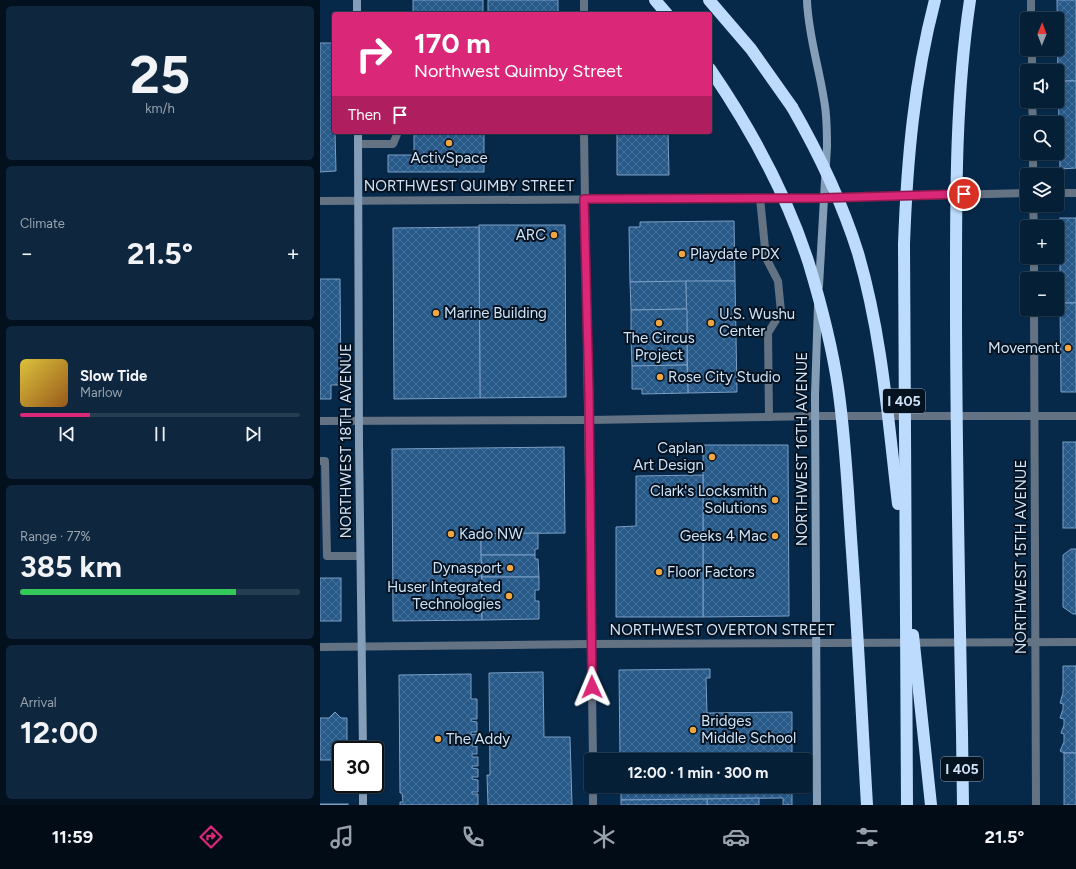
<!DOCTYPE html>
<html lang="en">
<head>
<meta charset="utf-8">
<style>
	:root { --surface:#051f37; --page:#0e273f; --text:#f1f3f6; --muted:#97a2ad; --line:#263d52; --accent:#db2777 }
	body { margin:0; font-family:Figtree,sans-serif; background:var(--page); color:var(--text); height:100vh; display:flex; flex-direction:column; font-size:15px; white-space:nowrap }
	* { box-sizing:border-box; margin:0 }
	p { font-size:13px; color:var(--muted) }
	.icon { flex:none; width:22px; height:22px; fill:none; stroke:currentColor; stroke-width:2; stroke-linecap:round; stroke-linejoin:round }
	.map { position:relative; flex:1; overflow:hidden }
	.sheet { display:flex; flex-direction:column; gap:6px; padding:6px; background:#03111e; width:320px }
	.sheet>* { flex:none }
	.top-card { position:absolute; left:12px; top:12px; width:380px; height:122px; border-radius:4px; box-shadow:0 1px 3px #0004,0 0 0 1px var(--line); background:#db2777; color:#fff; overflow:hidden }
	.needle { width:26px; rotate:1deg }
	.controls { position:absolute; left:700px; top:12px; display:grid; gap:8px }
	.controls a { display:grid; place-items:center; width:44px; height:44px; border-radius:4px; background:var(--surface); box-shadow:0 1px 3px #0004,0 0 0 1px var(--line); font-size:20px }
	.speed { position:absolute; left:12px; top:741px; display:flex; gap:8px; font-size:20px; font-weight:700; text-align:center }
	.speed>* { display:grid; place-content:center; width:52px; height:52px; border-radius:50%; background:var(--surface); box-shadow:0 1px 3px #0004,0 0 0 1px var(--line); line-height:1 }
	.speed .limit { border:2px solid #111; border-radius:6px; background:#fff; color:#111 }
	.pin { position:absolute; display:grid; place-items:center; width:34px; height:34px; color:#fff; margin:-17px; border:2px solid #fff; border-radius:50%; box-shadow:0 1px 4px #0007 }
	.me { position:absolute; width:44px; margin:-22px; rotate:359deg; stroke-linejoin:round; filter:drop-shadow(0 0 3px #0008) }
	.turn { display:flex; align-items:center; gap:14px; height:84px; padding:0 16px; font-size:18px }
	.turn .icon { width:52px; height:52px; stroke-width:2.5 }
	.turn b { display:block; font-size:28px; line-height:34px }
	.then { display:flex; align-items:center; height:38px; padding:0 16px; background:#0003; gap:8px; font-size:15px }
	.big { font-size:30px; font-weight:700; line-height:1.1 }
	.sheet .card { flex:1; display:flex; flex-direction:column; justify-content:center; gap:6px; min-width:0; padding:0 14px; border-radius:6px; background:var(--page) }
	.sheet .dial { align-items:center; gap:0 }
	.dial b { font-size:52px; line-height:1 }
	.song { display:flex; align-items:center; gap:12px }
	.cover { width:48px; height:48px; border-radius:6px; background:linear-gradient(135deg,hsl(50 70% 55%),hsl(30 70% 35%)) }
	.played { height:4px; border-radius:2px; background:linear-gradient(90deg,var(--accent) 25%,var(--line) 25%) }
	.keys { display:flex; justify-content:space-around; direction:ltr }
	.heat { display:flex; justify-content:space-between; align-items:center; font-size:22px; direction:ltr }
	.charge { height:6px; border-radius:3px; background:linear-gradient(90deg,#34c759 77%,var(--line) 0) }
	.trip { position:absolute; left:264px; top:753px; width:228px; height:40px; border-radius:4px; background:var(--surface); box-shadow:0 1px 3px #0004,0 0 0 1px var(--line); font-weight:700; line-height:40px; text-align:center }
	.dock { display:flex; height:64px; justify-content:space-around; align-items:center; background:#020c16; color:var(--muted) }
	.dock .icon { width:28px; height:28px }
	.dock .on { color:var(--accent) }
	.dock b { font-size:18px; color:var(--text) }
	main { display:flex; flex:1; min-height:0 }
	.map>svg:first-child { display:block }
</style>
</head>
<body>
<main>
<section class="sheet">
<div class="card dial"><b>25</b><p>km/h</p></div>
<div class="card"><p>Climate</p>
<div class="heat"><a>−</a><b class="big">21.5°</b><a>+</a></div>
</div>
<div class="card">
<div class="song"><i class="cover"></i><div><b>Slow Tide</b><p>Marlow</p></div></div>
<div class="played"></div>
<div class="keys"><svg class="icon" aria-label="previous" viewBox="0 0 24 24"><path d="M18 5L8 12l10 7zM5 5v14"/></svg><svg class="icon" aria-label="pause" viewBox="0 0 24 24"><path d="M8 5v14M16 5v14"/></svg><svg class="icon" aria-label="next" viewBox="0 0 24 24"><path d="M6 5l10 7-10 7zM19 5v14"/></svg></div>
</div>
<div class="card"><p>Range · 77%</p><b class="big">385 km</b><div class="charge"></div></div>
<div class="card"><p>Arrival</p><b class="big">12:00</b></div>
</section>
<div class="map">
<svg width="756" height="805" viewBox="0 0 756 805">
	<defs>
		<pattern id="building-cross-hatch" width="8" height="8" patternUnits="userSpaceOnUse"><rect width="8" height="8" fill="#275989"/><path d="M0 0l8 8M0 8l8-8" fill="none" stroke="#45719a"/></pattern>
	</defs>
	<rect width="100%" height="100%" fill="#072949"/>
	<!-- building -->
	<g fill="url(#building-cross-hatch)" stroke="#7a9ec4">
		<rect x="93" y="0" width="70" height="14"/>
		<rect x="168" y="0" width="70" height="14"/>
		<polygon points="737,0 756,0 756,81 738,81"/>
		<polygon points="0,43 14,43 14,132 15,132 16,171 0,172"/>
		<polygon points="738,81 756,81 756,168 740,169"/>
		<polygon points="94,132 164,132 164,172 68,172 68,155 94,155"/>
		<polygon points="297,132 348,132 349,175 297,175"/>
		<rect x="740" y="218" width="16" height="85"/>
		<polygon points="414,221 415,281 310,282 309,227 320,227 320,222"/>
		<polygon points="159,225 245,225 246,397 160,398"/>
		<polygon points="159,227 160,398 74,399 73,228"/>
		<polygon points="0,279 20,279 21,385 11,385 11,399 0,399"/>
		<polygon points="366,281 367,309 311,310 310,282"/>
		<polygon points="366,281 415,281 417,392 368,393"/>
		<polygon points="740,303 756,303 756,392 741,392"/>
		<polygon points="367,309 367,337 311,338 311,310"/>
		<polygon points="367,337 367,365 312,366 311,338"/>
		<polygon points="367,365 368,393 322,394 322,389 312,389 312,366"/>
		<rect x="743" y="442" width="13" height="86"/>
		<polygon points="383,445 468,445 469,616 383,617"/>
		<polygon points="244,447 245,533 161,534 162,620 73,621 72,449"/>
		<polygon points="383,475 383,617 296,617 296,527 316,526 316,476"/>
		<polygon points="218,533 218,549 215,549 215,555 161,555 161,534"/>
		<polygon points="751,549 756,549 756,614 753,614 743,607 743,555"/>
		<polygon points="161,555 215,555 215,559 218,559 219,577 162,577"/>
		<polygon points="162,577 219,577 219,590 215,590 215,601 219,601 219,619 162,620"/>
		<rect x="0" y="578" width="21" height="43"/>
		<polygon points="743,666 756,666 756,753 744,753 740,751 744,742 744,734 741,733 744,725 744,719 740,718 743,709 743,704 740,703 743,693"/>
		<polygon points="390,669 390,678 386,678 387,713 472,712 472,760 300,760 299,670"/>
		<polygon points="223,672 224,737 250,737 252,805 168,805 167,775 170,775 169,673"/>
		<polygon points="151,674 151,699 157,699 157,719 151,719 151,721 157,722 157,732 151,732 151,735 157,734 157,743 152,744 152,746 157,746 157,754 152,754 152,757 158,757 158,766 152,766 152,768 158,769 158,777 152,777 152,779 158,780 158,792 152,792 152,794 158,794 158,805 80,805 80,802 83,802 82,793 80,793 79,675"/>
		<polygon points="15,712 21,718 27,718 27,750 21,750 21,760 0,760 0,718 9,718"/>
		<rect x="744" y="753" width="12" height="52"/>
		<polygon points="301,786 472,786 472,805 463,805 463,798 301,800"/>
		<polygon points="439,798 439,805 387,805 387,799"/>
		<polygon points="387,799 387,805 301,805 301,800"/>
		<rect x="0" y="804" width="28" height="1"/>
	</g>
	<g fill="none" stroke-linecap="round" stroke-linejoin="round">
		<!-- lane -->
		<g stroke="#647384" stroke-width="8">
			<polyline points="38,144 73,144 78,132"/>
			<polyline points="440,198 446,258 458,281 461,312 448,333 449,417"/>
			<polyline points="0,461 5,461 7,556 40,556"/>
		</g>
		<!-- street -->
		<g stroke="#647384" stroke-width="8">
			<polyline points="264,0 264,14"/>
			<polyline points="711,0 711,19"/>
			<polyline points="712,49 712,71"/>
			<polyline points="712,101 713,123"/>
			<polyline points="264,132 273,760"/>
			<polyline points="713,153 713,175"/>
			<polyline points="737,193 756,193"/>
			<polyline points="0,201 503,198 707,193"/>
			<polyline points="713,205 714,227"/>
			<polyline points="714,257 714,279"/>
			<polyline points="714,309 716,805"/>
			<polyline points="0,421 269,420 495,416 756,416"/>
			<polyline points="0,647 271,644 756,642"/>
			<polyline points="273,786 273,805"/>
		</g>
		<!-- secondary -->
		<g stroke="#859eb8" stroke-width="8">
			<polyline points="37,0 37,14"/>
			<path d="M487,0c1,34 12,67 17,100 3,15 3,31 3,46l-8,140"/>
			<polyline points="38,132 39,444 43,750"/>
			<polyline points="43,784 43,805"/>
			<polyline points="497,805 495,395 498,306"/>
		</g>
		<!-- highway -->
		<g stroke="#bddcfd" stroke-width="12">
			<polyline points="335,0 347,14"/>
			<polyline points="389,0 431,49 472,107"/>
			<polyline points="642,733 643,805"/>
		</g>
		<!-- highway-bridge -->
		<g stroke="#bddcfd" stroke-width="12">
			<path d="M390,69c41,60 77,126 99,195 12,40 23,82 29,123 8,55 10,110 14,165 6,84 10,169 15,253"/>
			<path d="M472,107c27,47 50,95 66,146 24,82 30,166 40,251"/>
			<polyline points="593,635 611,805"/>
			<path d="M642,733c-3,-143 -6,-287 -6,-431 0,-101 -1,-202 14,-302"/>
			<path d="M587,805l-3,-561c3,-83 10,-164 31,-244"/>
		</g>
	</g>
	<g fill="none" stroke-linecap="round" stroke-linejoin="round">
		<defs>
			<polyline id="route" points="272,687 269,393 264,199 503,198 644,194"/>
		</defs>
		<!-- route casing -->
		<use href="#route" stroke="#8e194d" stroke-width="10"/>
		<!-- route -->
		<use href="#route" stroke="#db2777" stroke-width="7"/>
	</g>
	<!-- markers -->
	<g fill="#f1a640" stroke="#051220" stroke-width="1.5">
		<circle cx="129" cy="143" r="4"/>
		<circle cx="234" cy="235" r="4"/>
		<circle cx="362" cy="254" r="4"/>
		<circle cx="116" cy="313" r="4"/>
		<circle cx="339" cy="323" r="4"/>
		<circle cx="391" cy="323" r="4"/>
		<circle cx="748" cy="348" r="4"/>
		<circle cx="340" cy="377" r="4"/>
		<circle cx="392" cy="457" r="4"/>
		<circle cx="455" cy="500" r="4"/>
		<circle cx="131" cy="534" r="4"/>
		<circle cx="455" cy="536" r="4"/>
		<circle cx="190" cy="568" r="4"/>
		<circle cx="339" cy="572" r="4"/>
		<circle cx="189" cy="596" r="4"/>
		<circle cx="373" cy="730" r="4"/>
		<circle cx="118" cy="739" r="4"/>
	</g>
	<g text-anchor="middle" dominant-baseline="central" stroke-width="4" stroke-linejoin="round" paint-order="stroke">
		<!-- shield labels -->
		<g fill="#051220" stroke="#92a4b6" stroke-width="1">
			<rect x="563" y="389" width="42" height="24" rx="3"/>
			<rect x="621" y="757" width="42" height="24" rx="3"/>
		</g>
		<g font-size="14" font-weight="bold" fill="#cfe2f7">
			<text x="584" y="401">I 405</text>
			<text x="642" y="769">I 405</text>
		</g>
		<!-- poi labels -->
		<g font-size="15" fill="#cfe2f7" stroke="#051220" text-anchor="start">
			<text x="129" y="158" text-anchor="middle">ActivSpace</text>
			<text x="226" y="235" text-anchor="end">ARC</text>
			<text x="370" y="254">Playdate PDX</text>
			<text x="124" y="313">Marine Building</text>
			<text x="399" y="314">U.S. Wushu<tspan x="399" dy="17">Center</tspan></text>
			<text x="339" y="338" text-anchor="middle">The Circus<tspan x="339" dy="17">Project</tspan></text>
			<text x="740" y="348" text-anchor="end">Movement</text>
			<text x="348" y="377">Rose City Studio</text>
			<text x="384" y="448" text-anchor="end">Caplan<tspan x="384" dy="17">Art Design</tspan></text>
			<text x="447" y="491" text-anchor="end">Clark's Locksmith<tspan x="447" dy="17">Solutions</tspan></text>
			<text x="139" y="534">Kado NW</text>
			<text x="447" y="536" text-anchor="end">Geeks 4 Mac</text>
			<text x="182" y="568" text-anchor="end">Dynasport</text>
			<text x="347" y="572">Floor Factors</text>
			<text x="181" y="587" text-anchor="end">Huser Integrated<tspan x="181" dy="17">Technologies</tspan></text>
			<text x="381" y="721">Bridges<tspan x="381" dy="17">Middle School</tspan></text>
			<text x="126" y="739">The Addy</text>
		</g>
		<!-- street labels -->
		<g font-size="15" fill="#cfe2f7" stroke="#051220">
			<text x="149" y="186">NORTHWEST QUIMBY STREET</text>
			<text transform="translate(26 441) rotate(-90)">NORTHWEST 18TH AVENUE</text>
			<text transform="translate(482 449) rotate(-90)">NORTHWEST 16TH AVENUE</text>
			<text transform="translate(701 557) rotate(-90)">NORTHWEST 15TH AVENUE</text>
			<text x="402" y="630">NORTHWEST OVERTON STREET</text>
		</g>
	</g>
</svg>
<div class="controls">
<a><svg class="needle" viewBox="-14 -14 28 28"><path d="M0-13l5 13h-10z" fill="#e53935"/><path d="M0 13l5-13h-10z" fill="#97a2ad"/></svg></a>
<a><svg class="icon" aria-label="sound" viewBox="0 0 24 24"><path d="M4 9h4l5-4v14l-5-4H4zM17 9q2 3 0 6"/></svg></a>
<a><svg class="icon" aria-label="search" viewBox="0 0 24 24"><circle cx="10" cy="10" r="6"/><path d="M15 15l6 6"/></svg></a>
<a><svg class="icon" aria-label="layers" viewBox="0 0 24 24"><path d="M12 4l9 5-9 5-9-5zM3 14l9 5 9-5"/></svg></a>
<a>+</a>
<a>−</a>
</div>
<div class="speed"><div class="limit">30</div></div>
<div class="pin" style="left:644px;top:194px;background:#d93025"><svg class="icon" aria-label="arrive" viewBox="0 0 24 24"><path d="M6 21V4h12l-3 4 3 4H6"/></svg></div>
<svg class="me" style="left:272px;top:687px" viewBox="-20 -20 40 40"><path d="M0-17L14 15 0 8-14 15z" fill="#db2777" stroke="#fff" stroke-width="4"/></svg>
<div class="trip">12:00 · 1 min · 300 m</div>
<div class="top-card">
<div class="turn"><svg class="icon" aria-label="right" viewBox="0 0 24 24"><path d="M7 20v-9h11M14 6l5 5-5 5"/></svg><div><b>170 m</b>Northwest Quimby Street</div></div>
<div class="then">Then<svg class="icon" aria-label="arrive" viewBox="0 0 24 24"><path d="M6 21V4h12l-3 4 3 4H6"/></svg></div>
</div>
</div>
</main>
<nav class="dock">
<b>11:59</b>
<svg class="icon on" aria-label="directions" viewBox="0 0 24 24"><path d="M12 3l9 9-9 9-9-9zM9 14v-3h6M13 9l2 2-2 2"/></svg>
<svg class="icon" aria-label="music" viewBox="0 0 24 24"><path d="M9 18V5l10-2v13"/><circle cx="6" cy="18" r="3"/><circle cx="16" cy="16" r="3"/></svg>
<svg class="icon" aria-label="phone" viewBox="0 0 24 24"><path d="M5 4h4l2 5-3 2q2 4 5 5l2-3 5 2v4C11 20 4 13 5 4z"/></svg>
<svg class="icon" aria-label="climate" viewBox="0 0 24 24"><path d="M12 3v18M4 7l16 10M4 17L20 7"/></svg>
<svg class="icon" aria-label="car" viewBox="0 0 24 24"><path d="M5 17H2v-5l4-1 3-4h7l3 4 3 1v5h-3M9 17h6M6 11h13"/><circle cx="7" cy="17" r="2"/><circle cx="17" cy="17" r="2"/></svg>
<svg class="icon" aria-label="filters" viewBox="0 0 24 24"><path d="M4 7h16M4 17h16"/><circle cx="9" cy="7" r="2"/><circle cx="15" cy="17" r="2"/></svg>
<b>21.5°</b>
</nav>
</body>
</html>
